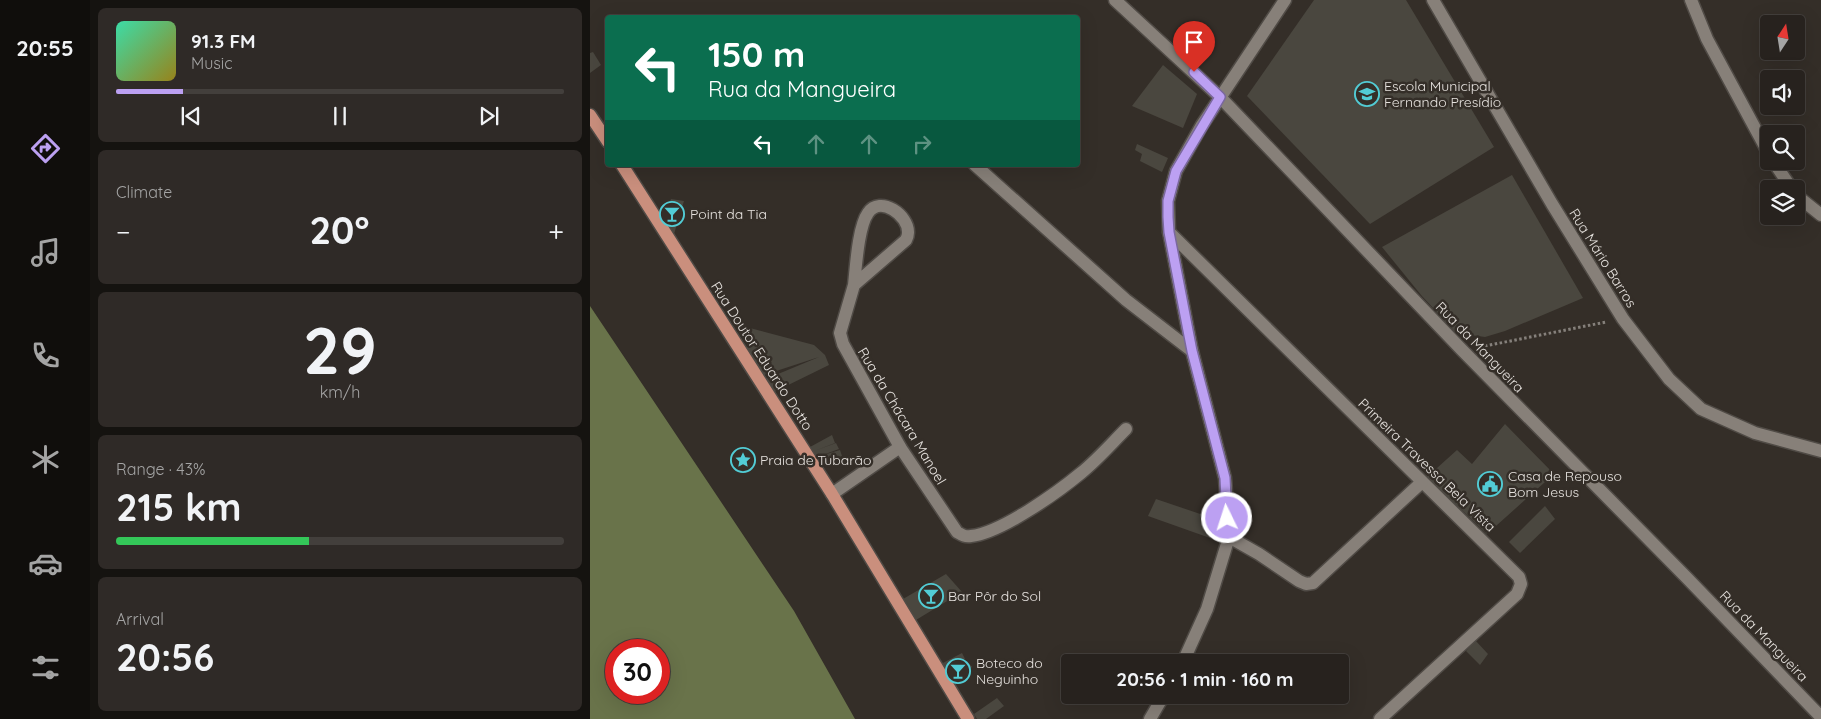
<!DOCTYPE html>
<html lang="en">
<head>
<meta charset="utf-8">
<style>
	:root { --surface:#27221e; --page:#2f2a27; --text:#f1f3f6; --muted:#a4a4a4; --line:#433f3c; --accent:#bca0f2 }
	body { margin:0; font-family:Quicksand,sans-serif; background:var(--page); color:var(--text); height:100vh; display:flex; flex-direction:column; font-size:19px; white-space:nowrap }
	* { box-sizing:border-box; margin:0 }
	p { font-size:16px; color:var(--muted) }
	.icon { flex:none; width:28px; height:28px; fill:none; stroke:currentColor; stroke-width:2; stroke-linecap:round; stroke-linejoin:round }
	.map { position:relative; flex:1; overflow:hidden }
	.details { display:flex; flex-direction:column; gap:8px; padding:8px; background:#151310; width:500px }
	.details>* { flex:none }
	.guide { position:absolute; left:15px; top:15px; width:475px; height:152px; border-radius:5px; box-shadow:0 5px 20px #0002,0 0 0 1px var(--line); background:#0b6e4f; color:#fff; overflow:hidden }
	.needle { width:32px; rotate:12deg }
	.fabs { position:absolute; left:1170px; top:15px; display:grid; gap:10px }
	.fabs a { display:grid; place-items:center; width:45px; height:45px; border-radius:5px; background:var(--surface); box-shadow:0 5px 20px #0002,0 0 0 1px var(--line); font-size:25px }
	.speed { position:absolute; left:15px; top:639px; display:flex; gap:10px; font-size:25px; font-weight:700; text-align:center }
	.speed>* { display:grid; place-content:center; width:65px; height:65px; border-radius:50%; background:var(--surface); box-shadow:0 5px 20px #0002,0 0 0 1px var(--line); line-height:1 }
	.speed .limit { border:8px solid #d22; background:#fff; color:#111 }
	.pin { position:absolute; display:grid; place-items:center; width:42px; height:42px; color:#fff; margin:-51px -21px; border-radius:50% 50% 50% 0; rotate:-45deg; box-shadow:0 0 5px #0007 }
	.pin .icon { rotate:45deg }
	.me { position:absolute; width:55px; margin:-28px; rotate:356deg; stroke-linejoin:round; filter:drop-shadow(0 0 4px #0008) }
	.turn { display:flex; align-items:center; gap:18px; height:105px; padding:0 20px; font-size:22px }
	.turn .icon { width:65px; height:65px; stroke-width:2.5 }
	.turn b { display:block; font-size:35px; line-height:42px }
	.lanes { display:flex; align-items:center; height:48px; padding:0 20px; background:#0003; justify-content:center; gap:25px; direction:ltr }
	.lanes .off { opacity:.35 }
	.big { font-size:38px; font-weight:700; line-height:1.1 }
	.details .card { flex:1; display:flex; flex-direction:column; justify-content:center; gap:8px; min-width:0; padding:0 18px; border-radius:8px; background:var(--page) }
	.details .dial { align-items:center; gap:0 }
	.dial b { font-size:65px; line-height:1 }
	.song { display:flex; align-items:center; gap:15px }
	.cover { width:60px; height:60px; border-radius:8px; background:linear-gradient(135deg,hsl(160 70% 55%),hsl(50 70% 35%)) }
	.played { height:5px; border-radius:2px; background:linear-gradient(90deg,var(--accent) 15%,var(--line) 15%) }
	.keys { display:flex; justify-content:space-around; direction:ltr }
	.heat { display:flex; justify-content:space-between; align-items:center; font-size:28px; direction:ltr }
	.charge { height:8px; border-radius:4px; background:linear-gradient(90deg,#34c759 43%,var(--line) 0) }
	.trip { position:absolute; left:471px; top:654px; width:288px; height:50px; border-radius:5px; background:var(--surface); box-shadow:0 5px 20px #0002,0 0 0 1px var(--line); font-weight:700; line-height:50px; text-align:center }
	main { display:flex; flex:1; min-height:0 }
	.tabs { display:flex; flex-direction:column; width:90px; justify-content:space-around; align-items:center; background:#100e0c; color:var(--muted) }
	.tabs .icon { width:35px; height:35px }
	.tabs .selected { color:var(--accent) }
	.tabs b { font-size:22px; color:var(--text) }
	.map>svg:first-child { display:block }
</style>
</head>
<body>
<main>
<nav class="tabs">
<b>20:55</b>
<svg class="icon selected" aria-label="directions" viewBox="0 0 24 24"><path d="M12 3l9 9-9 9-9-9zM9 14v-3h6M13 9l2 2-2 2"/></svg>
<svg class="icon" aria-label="music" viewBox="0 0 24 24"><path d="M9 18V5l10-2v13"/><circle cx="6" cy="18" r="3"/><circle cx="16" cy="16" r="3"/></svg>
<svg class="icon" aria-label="phone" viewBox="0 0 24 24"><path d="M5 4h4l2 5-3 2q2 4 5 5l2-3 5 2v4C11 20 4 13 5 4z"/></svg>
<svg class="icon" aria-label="climate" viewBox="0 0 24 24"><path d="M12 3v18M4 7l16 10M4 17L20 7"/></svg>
<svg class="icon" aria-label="car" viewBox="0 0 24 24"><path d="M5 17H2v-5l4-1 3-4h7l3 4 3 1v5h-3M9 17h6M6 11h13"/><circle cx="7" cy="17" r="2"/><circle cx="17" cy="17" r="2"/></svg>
<svg class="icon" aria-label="filters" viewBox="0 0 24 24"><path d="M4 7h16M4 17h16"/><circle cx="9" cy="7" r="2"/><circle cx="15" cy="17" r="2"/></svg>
</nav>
<section class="details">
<div class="card">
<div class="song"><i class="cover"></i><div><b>91.3 FM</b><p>Music</p></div></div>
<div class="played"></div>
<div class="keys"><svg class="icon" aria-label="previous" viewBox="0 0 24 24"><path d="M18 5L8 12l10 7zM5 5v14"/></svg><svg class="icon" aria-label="pause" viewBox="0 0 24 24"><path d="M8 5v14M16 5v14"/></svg><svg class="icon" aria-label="next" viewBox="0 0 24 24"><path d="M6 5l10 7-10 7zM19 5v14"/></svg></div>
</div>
<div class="card"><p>Climate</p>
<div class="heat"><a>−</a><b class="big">20°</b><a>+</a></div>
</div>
<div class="card dial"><b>29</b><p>km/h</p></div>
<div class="card"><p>Range · 43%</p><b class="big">215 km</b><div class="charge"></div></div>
<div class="card"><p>Arrival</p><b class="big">20:56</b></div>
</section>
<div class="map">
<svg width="1231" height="719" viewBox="0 0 1231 719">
	<rect width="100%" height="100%" fill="#342e28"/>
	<!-- water -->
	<path fill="#69734a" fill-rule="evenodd" d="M0,306l204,305 61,108h-265zM26,650h43v42h-43z"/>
	<!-- building -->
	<g fill="#4a473f">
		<polygon points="724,0 816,0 904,147 780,224 657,96"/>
		<polygon points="3,52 11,65 0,73 0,53"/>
		<polygon points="573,65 607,94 593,128 542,106"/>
		<polygon points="547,144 578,158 572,172 550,161 552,154 545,150"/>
		<polygon points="922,175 993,298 915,331 895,337 866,333 831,295 792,247"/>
		<polygon points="81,199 94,201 84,234 72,220"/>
		<polygon points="160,328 224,345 235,355 239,365 184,392 176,379 229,357 174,375 156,350"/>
		<polygon points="915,424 964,474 897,534 837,477 867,450 882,464"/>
		<polygon points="242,435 245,443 227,450 246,443 249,449 230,456 250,450 252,456 230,465 220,447"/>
		<polygon points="566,499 628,520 620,538 558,516"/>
		<polygon points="955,506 965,519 930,553 919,542"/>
		<polygon points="356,574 372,592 326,620 313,599"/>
		<polygon points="885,640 898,654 890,665 876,651"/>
		<polygon points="372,653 375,659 353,673 349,665"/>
		<polygon points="377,661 382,667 359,683 353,674"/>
		<polygon points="407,698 414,706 396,719 387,719 384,714"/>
	</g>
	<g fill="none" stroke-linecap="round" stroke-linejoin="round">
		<defs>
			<g id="minor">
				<polyline points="525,0 630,97 872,350 1097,578 1231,717"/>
				<polyline points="843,0 962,204 1033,319 1079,379 1111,409 1165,433 1231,451"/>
				<polyline points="1101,0 1117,39 1179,154"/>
				<polyline points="1183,161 1202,189"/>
				<polyline points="385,165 536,300 602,351"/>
				<polyline points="1206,195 1231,215"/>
				<polyline points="579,232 929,577 931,584 927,594 790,719"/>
				<path d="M264,285c2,-18 4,-58 14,-72 12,-18 41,2 40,20 0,2 -1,5 -2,7l-52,45 -14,48 3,11 57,103 57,85c5,3 8,5 14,4 30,-3 87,-44 110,-63 16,-13 30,-29 45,-44"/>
				<polyline points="242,494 310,447"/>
				<polyline points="639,537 669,554 709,581 716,584 723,583 832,482"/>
				<polyline points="593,662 617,609 639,537 635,478 602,351 579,232 578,201 586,171 612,125 695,0"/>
				<polyline points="560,719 574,695"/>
			</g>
			<g id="major">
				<polyline points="0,115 18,142"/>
				<polyline points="32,165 242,494 378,719"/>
			</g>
		</defs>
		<!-- minor casing -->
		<use href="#minor" stroke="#504b46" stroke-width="15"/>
		<!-- major casing -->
		<use href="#major" stroke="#504b46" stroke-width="15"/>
		<!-- path -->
		<polyline stroke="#85807b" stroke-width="3" stroke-dasharray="2.5 2.5" stroke-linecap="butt" points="890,347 1016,322"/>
		<!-- minor -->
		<use href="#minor" stroke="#878079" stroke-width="12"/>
		<!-- major -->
		<use href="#major" stroke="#ca8f7d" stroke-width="12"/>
	</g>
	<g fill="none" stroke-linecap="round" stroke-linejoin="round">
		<defs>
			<polyline id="route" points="604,72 630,97 586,171 578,201 578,217 579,232 602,351 635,478 637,518"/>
		</defs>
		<!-- route casing -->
		<use href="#route" stroke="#7a689d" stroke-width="12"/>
		<!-- route -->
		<use href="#route" stroke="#bca0f2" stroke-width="9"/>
	</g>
	<!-- icons -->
	<defs>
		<symbol id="school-ring" viewBox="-11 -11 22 22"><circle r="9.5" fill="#342e28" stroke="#52ccd5" stroke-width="1.5"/><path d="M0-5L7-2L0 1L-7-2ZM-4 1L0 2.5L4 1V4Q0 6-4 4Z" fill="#52ccd5"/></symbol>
		<symbol id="bar-ring" viewBox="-11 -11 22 22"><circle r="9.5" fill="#342e28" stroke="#52ccd5" stroke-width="1.5"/><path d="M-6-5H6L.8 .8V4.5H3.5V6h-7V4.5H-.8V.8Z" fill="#52ccd5"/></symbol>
		<symbol id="sight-ring" viewBox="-11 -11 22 22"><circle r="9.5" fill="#342e28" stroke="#52ccd5" stroke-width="1.5"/><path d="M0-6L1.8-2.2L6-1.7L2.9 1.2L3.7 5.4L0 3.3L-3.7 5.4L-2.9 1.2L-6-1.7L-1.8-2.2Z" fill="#52ccd5"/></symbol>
		<symbol id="civic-ring" viewBox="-11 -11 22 22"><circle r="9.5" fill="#342e28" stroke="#52ccd5" stroke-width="1.5"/><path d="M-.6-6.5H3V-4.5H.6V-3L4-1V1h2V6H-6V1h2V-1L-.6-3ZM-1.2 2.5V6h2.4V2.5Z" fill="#52ccd5"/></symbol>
	</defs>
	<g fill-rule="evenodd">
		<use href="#school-ring" x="763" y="80" width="28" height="28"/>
		<use href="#bar-ring" x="68" y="200" width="28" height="28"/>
		<use href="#sight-ring" x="139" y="446" width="28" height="28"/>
		<use href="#civic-ring" x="886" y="470" width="28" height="28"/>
		<use href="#bar-ring" x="327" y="582" width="28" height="28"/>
		<use href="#bar-ring" x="354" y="657" width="28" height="28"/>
	</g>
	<g text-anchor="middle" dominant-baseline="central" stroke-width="5" stroke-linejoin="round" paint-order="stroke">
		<!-- poi labels -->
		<g font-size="14" fill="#e6e2de" stroke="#342e28" text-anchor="start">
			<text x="794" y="86">Escola Municipal<tspan x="794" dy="16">Fernando Presídio</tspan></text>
			<text x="100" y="214">Point da Tia</text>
			<text x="170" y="460">Praia de Tubarão</text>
			<text x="918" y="476">Casa de Repouso<tspan x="918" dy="16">Bom Jesus</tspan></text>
			<text x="358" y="596">Bar Pôr do Sol</text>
			<text x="386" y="663">Boteco do<tspan x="386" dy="16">Neguinho</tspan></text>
		</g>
		<!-- street labels -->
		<g font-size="14" fill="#e6e2de" stroke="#342e28">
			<text transform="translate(1013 258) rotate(58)">Rua Mário Barros</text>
			<text transform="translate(890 347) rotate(46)">Rua da Mangueira</text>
			<text transform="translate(172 356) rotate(57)">Rua Doutor Eduardo Dotto</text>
			<text transform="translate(312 416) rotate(59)">Rua da Chácara Manoel</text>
			<text transform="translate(837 465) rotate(44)">Primeira Travessa Bela Vista</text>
			<text transform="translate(1174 636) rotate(46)">Rua da Mangueira</text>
		</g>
	</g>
</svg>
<div class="fabs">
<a><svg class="needle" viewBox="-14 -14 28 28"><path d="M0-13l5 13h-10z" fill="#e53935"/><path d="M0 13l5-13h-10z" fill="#a4a4a4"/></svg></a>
<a><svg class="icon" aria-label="sound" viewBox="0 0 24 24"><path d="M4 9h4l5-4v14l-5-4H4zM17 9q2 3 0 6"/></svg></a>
<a><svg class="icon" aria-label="search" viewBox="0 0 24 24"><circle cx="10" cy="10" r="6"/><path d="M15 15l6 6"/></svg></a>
<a><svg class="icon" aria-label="layers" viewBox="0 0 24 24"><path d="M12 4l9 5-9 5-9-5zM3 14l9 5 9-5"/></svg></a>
</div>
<div class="speed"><div class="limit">30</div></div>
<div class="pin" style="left:604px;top:72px;background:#d93025"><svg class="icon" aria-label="arrive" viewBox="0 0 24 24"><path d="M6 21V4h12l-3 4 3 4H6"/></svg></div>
<svg class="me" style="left:637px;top:518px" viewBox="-20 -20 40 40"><circle r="17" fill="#bca0f2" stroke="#fff" stroke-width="3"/><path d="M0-11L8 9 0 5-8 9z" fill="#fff"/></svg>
<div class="trip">20:56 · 1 min · 160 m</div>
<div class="guide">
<div class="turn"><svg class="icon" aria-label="left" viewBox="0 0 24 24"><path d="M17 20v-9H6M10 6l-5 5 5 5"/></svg><div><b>150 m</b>Rua da Mangueira</div></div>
<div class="lanes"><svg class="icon" aria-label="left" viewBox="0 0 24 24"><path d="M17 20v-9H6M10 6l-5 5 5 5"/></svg><svg class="icon off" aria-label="ahead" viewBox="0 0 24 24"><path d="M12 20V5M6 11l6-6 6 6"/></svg><svg class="icon off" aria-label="ahead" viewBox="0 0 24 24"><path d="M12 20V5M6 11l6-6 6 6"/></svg><svg class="icon off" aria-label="right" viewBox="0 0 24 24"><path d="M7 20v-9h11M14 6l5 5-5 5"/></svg></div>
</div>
</div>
</main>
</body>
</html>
